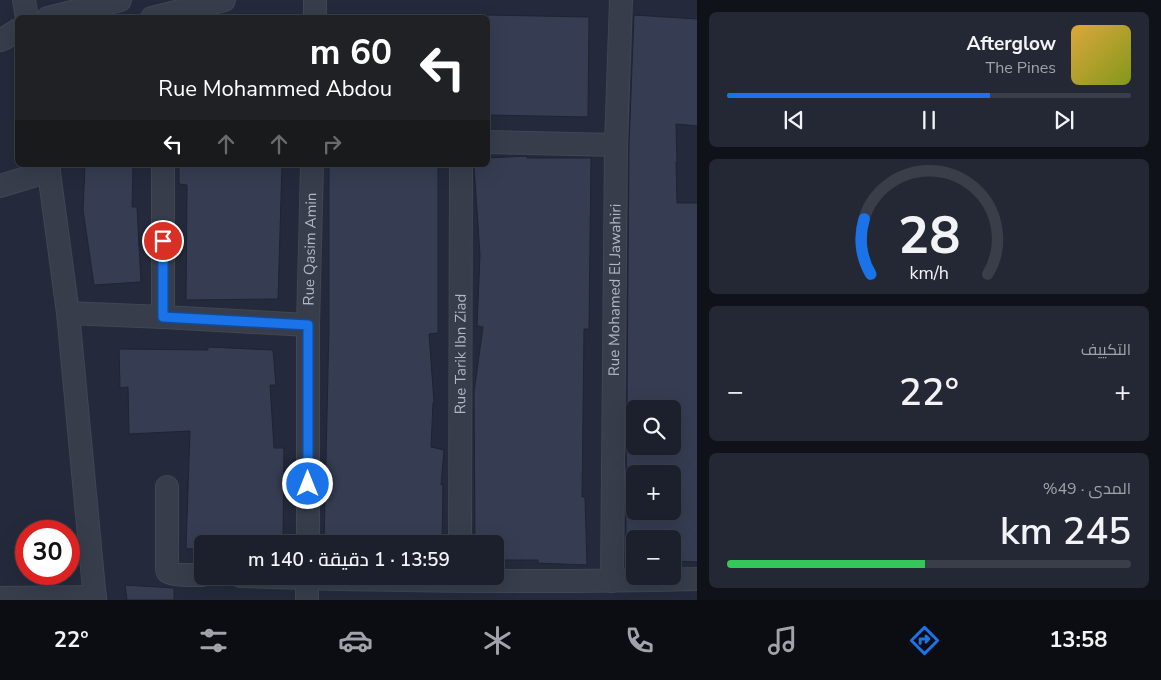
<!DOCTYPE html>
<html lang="ar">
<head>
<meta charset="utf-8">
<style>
	:root { --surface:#1b202c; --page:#242834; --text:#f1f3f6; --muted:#a0a3a9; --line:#393e48; --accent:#1a73e8 }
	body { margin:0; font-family:"Nunito Sans",Cairo,sans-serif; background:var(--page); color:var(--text); direction:rtl; height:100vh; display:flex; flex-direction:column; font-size:19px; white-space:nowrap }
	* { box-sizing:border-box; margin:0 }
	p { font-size:16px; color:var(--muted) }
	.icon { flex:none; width:28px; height:28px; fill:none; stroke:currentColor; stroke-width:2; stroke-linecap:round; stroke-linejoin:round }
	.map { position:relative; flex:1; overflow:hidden; direction:ltr }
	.side { display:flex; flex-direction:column; gap:12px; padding:12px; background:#0f1218; width:464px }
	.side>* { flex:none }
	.banner { position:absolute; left:15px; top:15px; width:475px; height:152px; border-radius:8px; box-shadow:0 5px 20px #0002,0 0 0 1px var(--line); direction:rtl; background:#202124; color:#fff; overflow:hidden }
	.controls { position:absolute; left:626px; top:400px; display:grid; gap:10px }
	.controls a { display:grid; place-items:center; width:55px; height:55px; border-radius:8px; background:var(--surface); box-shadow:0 5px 20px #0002,0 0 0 1px var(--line); font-size:25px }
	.speed { position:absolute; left:15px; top:520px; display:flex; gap:10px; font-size:25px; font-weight:700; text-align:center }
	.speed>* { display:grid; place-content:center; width:65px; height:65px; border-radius:50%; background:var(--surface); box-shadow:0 5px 20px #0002,0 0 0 1px var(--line); line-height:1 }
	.speed .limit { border:8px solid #d22; background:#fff; color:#111 }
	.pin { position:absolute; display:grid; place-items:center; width:42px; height:42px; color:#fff; margin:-21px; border:2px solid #fff; border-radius:50%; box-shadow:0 1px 5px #0007 }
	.me { position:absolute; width:55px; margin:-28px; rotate:0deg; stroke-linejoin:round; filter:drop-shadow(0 0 4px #0008) }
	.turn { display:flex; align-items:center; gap:18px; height:105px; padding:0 15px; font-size:22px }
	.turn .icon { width:65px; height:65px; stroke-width:2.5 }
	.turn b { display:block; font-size:35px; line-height:42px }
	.lanes { display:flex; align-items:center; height:48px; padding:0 15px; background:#0003; justify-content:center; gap:25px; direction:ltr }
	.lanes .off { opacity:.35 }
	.big { font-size:38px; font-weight:600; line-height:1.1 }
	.side .tile { flex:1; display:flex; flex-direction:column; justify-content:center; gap:8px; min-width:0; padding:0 18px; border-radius:8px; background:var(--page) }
	.side .dial { align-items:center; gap:0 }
	.dial svg { height:130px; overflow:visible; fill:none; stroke:var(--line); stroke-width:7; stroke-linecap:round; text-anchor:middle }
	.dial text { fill:var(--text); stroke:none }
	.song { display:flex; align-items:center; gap:15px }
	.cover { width:60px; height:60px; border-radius:8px; background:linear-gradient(135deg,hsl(40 70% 55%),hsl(70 70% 35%)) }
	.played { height:5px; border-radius:2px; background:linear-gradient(90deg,var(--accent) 65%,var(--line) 65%) }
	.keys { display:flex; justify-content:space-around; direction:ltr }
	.heat { display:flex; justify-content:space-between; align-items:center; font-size:28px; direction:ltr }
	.charge { height:8px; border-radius:4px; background:linear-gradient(90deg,#34c759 49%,var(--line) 0) }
	.trip { position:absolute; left:194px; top:535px; width:310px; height:50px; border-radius:8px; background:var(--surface); box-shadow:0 5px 20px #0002,0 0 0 1px var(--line); font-weight:600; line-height:50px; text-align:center; direction:rtl }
	.dock { display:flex; height:80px; justify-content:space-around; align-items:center; background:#0b0d12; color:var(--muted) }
	.dock .icon { width:35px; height:35px }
	.dock .active { color:var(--accent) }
	.dock b { font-size:22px; color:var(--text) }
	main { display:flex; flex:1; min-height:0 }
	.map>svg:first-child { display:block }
</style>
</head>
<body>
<main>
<section class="side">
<div class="tile">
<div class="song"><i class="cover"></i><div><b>Afterglow</b><p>The Pines</p></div></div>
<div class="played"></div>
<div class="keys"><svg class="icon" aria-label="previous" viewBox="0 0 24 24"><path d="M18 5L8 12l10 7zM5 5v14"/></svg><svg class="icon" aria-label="pause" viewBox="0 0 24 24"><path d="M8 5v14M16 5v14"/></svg><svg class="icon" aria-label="next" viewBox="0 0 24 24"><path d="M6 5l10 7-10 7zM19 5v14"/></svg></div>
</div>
<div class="tile dial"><svg viewBox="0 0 100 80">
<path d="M14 69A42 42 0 1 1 86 69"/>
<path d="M14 69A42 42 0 0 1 10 35" stroke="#1a73e8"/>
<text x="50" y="56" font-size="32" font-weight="700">28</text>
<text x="50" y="72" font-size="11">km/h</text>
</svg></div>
<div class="tile"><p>التكييف</p>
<div class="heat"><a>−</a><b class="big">22°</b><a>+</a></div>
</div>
<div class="tile"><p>المدى · 49%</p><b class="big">245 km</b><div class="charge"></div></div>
</section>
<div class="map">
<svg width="698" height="600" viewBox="0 0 698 600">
	<rect width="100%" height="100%" fill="#242a3b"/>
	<!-- building -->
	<g fill="#363d52" stroke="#1f2432">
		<polygon points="488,15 589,17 588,117 488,115"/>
		<polygon points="634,15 698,19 698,126 676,124 677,162 676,162 677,203 698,203 698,562 672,561 672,539 626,539 626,511 672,511 672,474 627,474 626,446 672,446 672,404 627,403 629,145"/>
		<polygon points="527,156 527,158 591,158 589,329 584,329 582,497 585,497 587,565 538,563 538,560 495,560 495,544 475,544 474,392 483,327 477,326 480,255 474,165 488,165 488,158"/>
		<polygon points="85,165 133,165 132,207 137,207 141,282 94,285 83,210"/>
		<polygon points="179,165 282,165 278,299 186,300 187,185 179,184"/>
		<polygon points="329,165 438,165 438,333 429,334 434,402 433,403 431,447 444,450 441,485 443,485 442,544 324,544 329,327"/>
		<polygon points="208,347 273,350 276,385 270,385 274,448 284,448 283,541 277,544 249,544 220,541 221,544 202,544 202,548 186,549 190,431 129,434 128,387 120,388 119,349 208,350"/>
		<polygon points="125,585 174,588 174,600 127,600"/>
	</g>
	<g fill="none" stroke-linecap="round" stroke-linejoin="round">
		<defs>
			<g id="minor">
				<polyline points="24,0 27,18"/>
				<polyline points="48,18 120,0"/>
				<polyline points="152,18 224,0"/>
				<polyline points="315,18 315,0"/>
				<polyline points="0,40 5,38 18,30"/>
				<polyline points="488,142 616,145"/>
				<polyline points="48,165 68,313 95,600"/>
				<polyline points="0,186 49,171"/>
				<polyline points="68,313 163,317 308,325"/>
				<polyline points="163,317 163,165"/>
				<path d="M167,487v81c0,1 0,3 1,4 5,4 28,3 34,3"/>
				<path id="s1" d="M308,544v-219l4,-160"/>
				<path id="s2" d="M460,544l1,-379"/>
				<path d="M241,576c152,5 304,7 457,3"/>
				<path id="s3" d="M612,581l4,-436 5,-145"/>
				<polyline points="0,598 95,597"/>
				<polyline points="307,600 307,576"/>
			</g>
		</defs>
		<!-- minor casing -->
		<use href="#minor" stroke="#414654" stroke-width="24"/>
		<!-- minor -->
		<use href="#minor" stroke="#373d4b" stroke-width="22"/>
	</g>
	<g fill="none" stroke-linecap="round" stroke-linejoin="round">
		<defs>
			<polyline id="route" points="163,241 163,317 308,325 308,484"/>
		</defs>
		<!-- route casing -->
		<use href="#route" stroke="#114b97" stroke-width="12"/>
		<!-- route -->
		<use href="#route" stroke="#1a73e8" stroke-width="9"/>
	</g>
	<g text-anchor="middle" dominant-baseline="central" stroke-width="5" stroke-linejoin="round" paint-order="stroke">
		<!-- street labels -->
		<g font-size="15" fill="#b3b7c7" stroke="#1d2230">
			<text stroke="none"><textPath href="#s1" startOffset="295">Rue Qasim Amin</textPath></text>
			<text stroke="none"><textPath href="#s3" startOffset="291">Rue Mohamed El Jawahiri</textPath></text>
			<text stroke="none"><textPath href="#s2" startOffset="190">Rue Tarik Ibn Ziad</textPath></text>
		</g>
	</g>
</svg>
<div class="controls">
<a><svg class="icon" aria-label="search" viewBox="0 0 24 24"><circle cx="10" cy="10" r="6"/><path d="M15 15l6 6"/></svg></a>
<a>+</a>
<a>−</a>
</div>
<div class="speed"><div class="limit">30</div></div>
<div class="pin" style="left:163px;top:241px;background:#d93025"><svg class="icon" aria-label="arrive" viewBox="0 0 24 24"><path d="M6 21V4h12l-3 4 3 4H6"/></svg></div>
<svg class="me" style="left:308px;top:484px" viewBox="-20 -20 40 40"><circle r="17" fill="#1a73e8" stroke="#fff" stroke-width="3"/><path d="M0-11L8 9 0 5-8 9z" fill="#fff"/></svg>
<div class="trip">13:59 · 1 دقيقة · 140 m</div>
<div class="banner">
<div class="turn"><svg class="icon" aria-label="left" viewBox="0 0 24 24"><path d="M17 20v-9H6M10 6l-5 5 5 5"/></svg><div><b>60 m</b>Rue Mohammed Abdou</div></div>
<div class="lanes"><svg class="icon" aria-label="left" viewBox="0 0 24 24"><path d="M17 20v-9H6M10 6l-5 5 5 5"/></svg><svg class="icon off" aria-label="ahead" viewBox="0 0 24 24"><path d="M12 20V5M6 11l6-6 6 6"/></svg><svg class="icon off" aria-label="ahead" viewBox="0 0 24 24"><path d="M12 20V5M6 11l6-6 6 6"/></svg><svg class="icon off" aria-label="right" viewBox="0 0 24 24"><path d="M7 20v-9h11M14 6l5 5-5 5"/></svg></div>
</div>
</div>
</main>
<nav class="dock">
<b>13:58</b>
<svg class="icon active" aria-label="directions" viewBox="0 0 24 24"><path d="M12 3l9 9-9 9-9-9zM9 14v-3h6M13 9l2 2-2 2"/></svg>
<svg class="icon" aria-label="music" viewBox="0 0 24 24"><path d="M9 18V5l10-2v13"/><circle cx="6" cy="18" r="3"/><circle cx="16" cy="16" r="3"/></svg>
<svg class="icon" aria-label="phone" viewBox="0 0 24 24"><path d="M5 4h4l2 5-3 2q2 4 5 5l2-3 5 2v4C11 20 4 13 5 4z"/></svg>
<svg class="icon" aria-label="climate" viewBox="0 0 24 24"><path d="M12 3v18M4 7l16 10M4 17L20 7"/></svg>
<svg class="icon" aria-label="car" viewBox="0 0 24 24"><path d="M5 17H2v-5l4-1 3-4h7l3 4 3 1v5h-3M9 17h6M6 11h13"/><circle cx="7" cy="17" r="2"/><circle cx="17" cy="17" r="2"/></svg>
<svg class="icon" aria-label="filters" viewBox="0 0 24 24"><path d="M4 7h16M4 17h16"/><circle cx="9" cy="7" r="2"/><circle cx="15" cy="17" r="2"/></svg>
<b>22°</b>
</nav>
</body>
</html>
